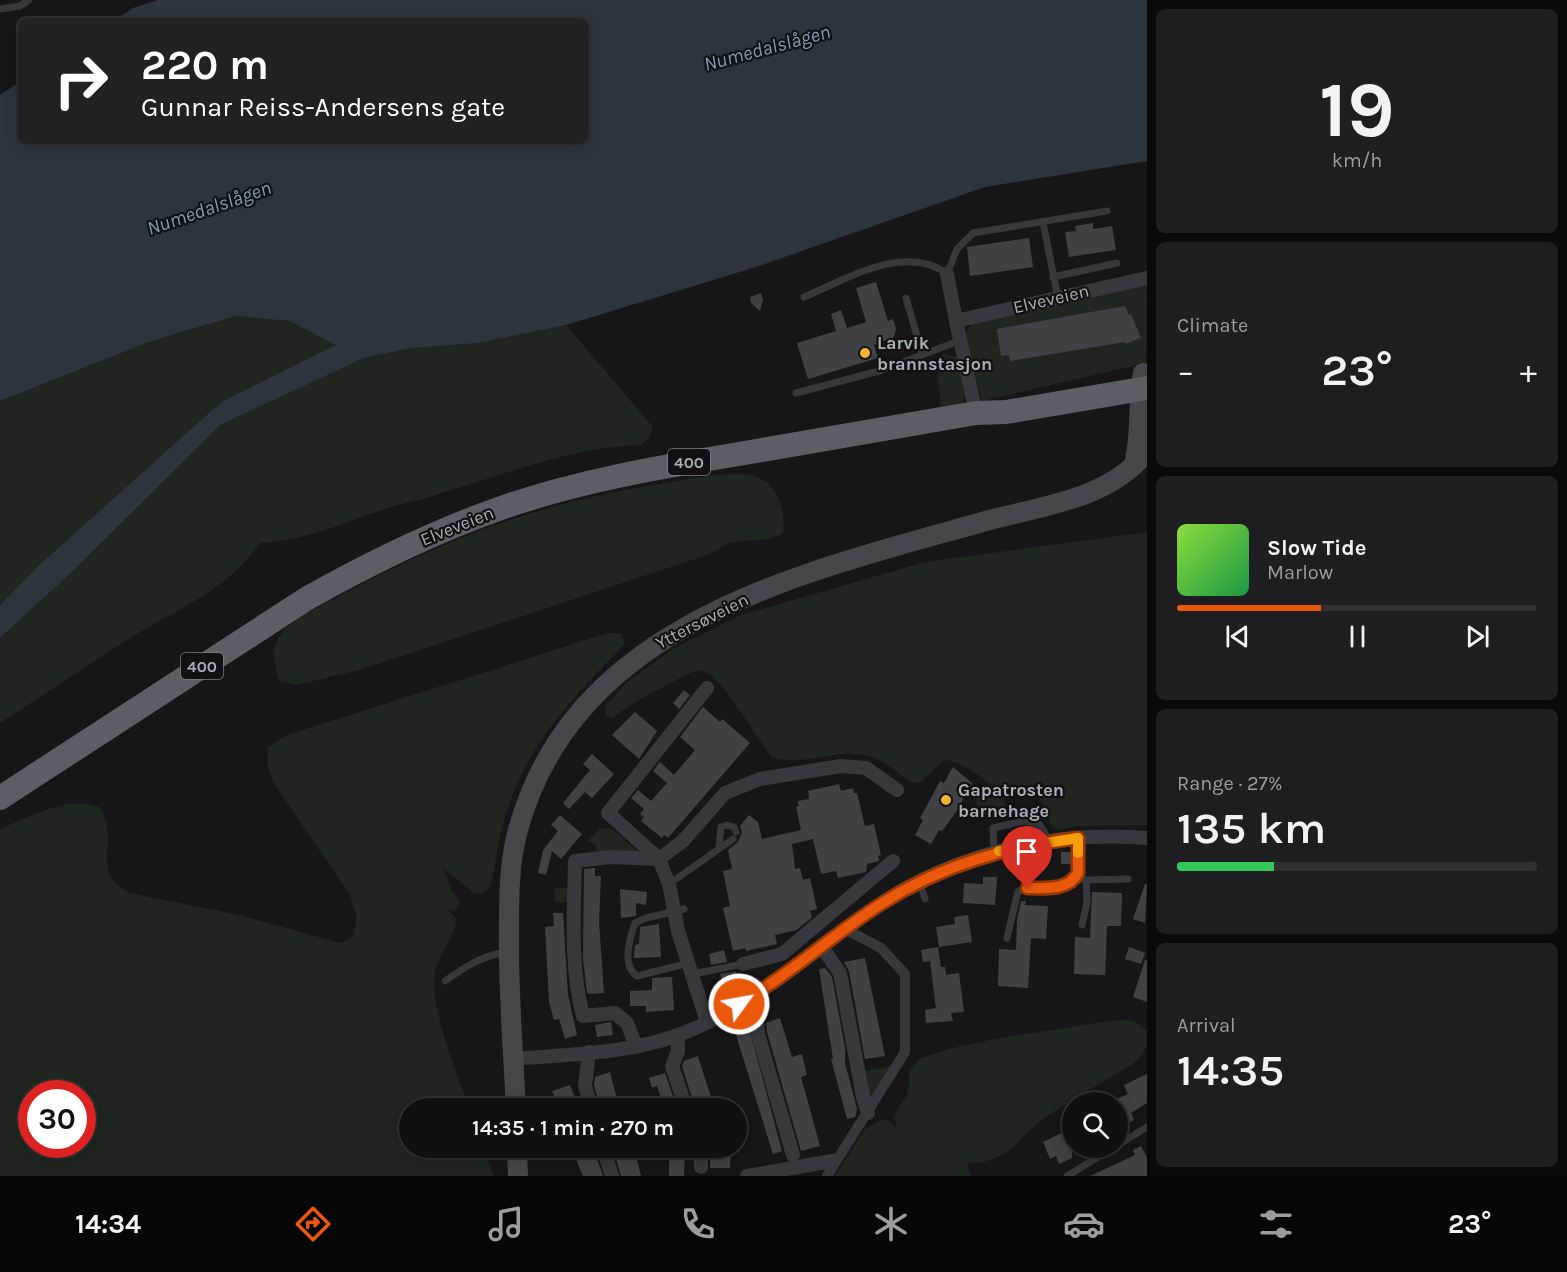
<!DOCTYPE html>
<html lang="en">
<head>
<meta charset="utf-8">
<style>
	:root { --surface:#101012; --page:#1e1e20; --text:#f1f3f6; --muted:#9c9d9f; --line:#303032; --accent:#ea580c }
	body { margin:0; font-family:Karla,sans-serif; background:var(--page); color:var(--text); height:100vh; display:flex; flex-direction:column; font-size:22px; white-space:nowrap }
	* { box-sizing:border-box; margin:0 }
	p { font-size:20px; color:var(--muted) }
	.icon { flex:none; width:33px; height:33px; fill:none; stroke:currentColor; stroke-width:2; stroke-linecap:round; stroke-linejoin:round }
	.map { position:relative; flex:1; overflow:hidden }
	.side { display:flex; flex-direction:column; gap:9px; padding:9px; background:#09090a; width:420px }
	.side>* { flex:none }
	.banner { position:absolute; left:18px; top:18px; width:570px; height:126px; border-radius:9px; box-shadow:0 3px 15px #0003,0 0 0 2px var(--line); background:#202124; color:#fff; overflow:hidden }
	.controls { position:absolute; left:1062px; top:1092px; display:grid; gap:12px }
	.controls a { display:grid; place-items:center; width:66px; height:66px; border-radius:50%; background:var(--surface); box-shadow:0 3px 15px #0003,0 0 0 2px var(--line); font-size:30px }
	.speed { position:absolute; left:18px; top:1080px; display:flex; gap:12px; font-size:30px; font-weight:700; text-align:center }
	.speed>* { display:grid; place-content:center; width:78px; height:78px; border-radius:50%; background:var(--surface); box-shadow:0 3px 15px #0003,0 0 0 2px var(--line); line-height:1 }
	.speed .limit { border:9px solid #d22; background:#fff; color:#111 }
	.pin { position:absolute; display:grid; place-items:center; width:51px; height:51px; color:#fff; margin:-62px -26px; border-radius:50% 50% 50% 0; rotate:-45deg; box-shadow:0 0 6px #0007 }
	.pin .icon { rotate:45deg }
	.me { position:absolute; width:66px; margin:-33px; rotate:58deg; stroke-linejoin:round; filter:drop-shadow(0 0 4px #0008) }
	.turn { display:flex; align-items:center; gap:21px; height:126px; padding:0 24px; font-size:27px }
	.turn .icon { width:78px; height:78px; stroke-width:2.5 }
	.turn b { display:block; font-size:42px; line-height:51px }
	.big { font-size:45px; font-weight:600; line-height:1.1 }
	.side .tile { flex:1; display:flex; flex-direction:column; justify-content:center; gap:9px; min-width:0; padding:0 21px; border-radius:9px; background:var(--page) }
	.side .dial { align-items:center; gap:0 }
	.dial b { font-size:78px; line-height:1 }
	.song { display:flex; align-items:center; gap:18px }
	.cover { width:72px; height:72px; border-radius:9px; background:linear-gradient(135deg,hsl(90 70% 55%),hsl(140 70% 35%)) }
	.played { height:6px; border-radius:3px; background:linear-gradient(90deg,var(--accent) 40%,var(--line) 40%) }
	.keys { display:flex; justify-content:space-around; direction:ltr }
	.heat { display:flex; justify-content:space-between; align-items:center; font-size:33px; direction:ltr }
	.charge { height:9px; border-radius:4px; background:linear-gradient(90deg,#34c759 27%,var(--line) 0) }
	.trip { position:absolute; left:399px; top:1098px; width:348px; height:60px; border-radius:30px; background:var(--surface); box-shadow:0 3px 15px #0003,0 0 0 2px var(--line); font-weight:600; line-height:60px; text-align:center }
	.dock { display:flex; height:96px; justify-content:space-around; align-items:center; background:#060607; color:var(--muted) }
	.dock .icon { width:42px; height:42px }
	.dock .selected { color:var(--accent) }
	.dock b { font-size:27px; color:var(--text) }
	main { display:flex; flex:1; min-height:0 }
	.map>svg:first-child { display:block }
</style>
</head>
<body>
<main>
<div class="map">
<svg width="1147" height="1176" viewBox="0 0 1147 1176">
	<rect width="100%" height="100%" fill="#161618"/>
	<!-- green -->
	<g fill="#1e261f" fill-rule="evenodd">
		<polygon points="1147,285 1146,363 982,401 964,334 972,324"/>
		<polygon points="236,316 289,321 336,345 221,402 38,566 0,605 0,401 152,341"/>
		<path d="M566,325l87,102 -3,10 -9,8c-70,2 -138,30 -205,50 -16,5 -32,8 -48,13 -43,14 -83,33 -128,35 -33,47 -77,63 -125,92 -45,28 -90,59 -135,88v-85l72,-66 148,-147 144,-67 48,-10 66,-5z"/>
		<polygon points="943,353 958,358 965,395 962,404 941,410 937,369"/>
		<path d="M713,475c12,0 32,-3 44,2 22,8 29,36 26,56l-14,6 -38,3 -21,12 -347,115 -66,16 -18,-4c-4,-14 -9,-31 0,-44 13,-20 44,-32 64,-43 65,-35 134,-66 205,-86 54,-15 110,-24 165,-33z"/>
		<path d="M1147,532v293l-70,1 -20,4 -6,-6 -11,-25c-11,-5 -22,-3 -33,-7 -25,-9 -36,-29 -63,-32l-22,21 -10,2c-13,-9 -27,-23 -43,-27 -33,-9 -67,12 -97,1 -15,-17 -51,-83 -69,-86 -11,-2 -25,9 -34,13 -19,10 -40,20 -56,34l-7,-2 -1,-9 21,-24 48,-35 67,-33 184,-53z"/>
		<path d="M608,633h13l4,11c-49,50 -97,99 -118,167 -9,25 -10,51 -17,76l-9,7 -7,-1 -31,-25 9,23 9,11 -7,9 -6,-2 8,10c-1,20 -16,32 -20,51 -9,32 22,106 33,138h-59v40h73l11,28h-494v-347c31,-12 69,-35 101,-21 2,5 5,12 6,18 5,30 -12,47 22,67l106,21 106,29 12,-7 4,-19 -7,-22 -77,-113 -6,-19 1,-16 19,-12zM32,1094h50v50h-50z"/>
		<polygon points="986,785 1006,794 1004,797 1006,809 978,814 976,798"/>
		<polygon points="611,828 641,854 594,853 597,846 588,841 600,829"/>
		<polygon points="555,888 568,888 567,903 554,902"/>
		<path d="M1132,1020l15,11c0,17 -1,22 -14,33 -28,17 -57,33 -84,51 -32,21 -37,48 -82,48l4,13h-136l30,-47 17,-10 7,2 8,7 -3,-11c11,-25 15,-13 15,-45l10,-13 30,-10 41,-9 118,-19z"/>
		<polygon points="892,1066 870,1099 864,1071"/>
	</g>
	<!-- water -->
	<polygon fill="#2c353c" points="158,0 1147,0 1147,161 985,187 756,267 566,325 478,343 412,348 364,358 220,425 72,572 0,638 0,605 38,566 221,402 336,345 289,321 236,316 152,341 0,401 0,95 21,81 21,141 585,141 585,21 113,21 133,8"/>
	<!-- building -->
	<g fill="#404145">
		<polygon points="1093,223 1093,229 1112,226 1116,250 1069,257 1065,232 1076,231 1075,226"/>
		<polygon points="1029,238 1033,267 970,276 967,247"/>
		<polygon points="876,282 888,321 893,319 896,329 894,337 874,345 878,358 808,379 797,343 836,331 831,314 841,310 847,328 866,322 856,288"/>
		<polygon points="761,293 763,299 760,311 751,303 750,297"/>
		<polygon points="1125,306 1129,315 1131,314 1141,338 1125,344 1125,342 1010,361 1009,355 1001,356 997,329"/>
		<polygon points="684,690 690,695 679,709 673,703"/>
		<polygon points="703,707 720,722 722,719 750,743 668,838 664,835 662,838 641,821 644,817 640,814 644,809 631,798 638,790 651,801 667,783 653,771 660,762 674,775 695,750 680,737"/>
		<polygon points="635,712 657,731 639,759 612,735"/>
		<polygon points="592,754 614,774 592,798 585,792 569,809 563,803 590,770 583,764"/>
		<polygon points="953,767 972,783 956,812 942,831 939,830 931,844 915,835 923,820 920,818 940,781 944,783"/>
		<polygon points="839,784 841,791 853,788 854,793 857,793 865,826 874,824 881,855 878,856 879,861 867,864 866,872 838,878 836,871 821,874 813,839 792,844 795,869 800,868 803,880 810,878 817,909 810,911 812,917 797,930 775,935 777,944 746,951 745,948 733,951 723,908 730,906 723,871 732,869 728,850 738,842 742,832 740,826 749,815 758,822 762,839 801,830 796,807 799,806 798,801 809,799 808,791"/>
		<polygon points="560,815 582,834 561,859 552,851 546,875 538,873 543,850 558,831 551,825"/>
		<rect x="1061" y="852" width="11" height="12"/>
		<polygon points="1024,860 1024,873 1013,873 1012,861"/>
		<polygon points="595,868 595,876 601,876 599,922 604,993 590,994 587,993 583,958 584,869"/>
		<polygon points="983,877 997,877 995,905 963,903 964,883 983,884"/>
		<polygon points="1145,884 1147,884 1145,923 1133,919"/>
		<polygon points="620,889 647,892 646,905 636,903 636,916 621,918"/>
		<polygon points="1092,892 1122,893 1121,926 1107,926 1105,975 1074,974 1075,937 1090,938"/>
		<polygon points="1021,901 1026,901 1025,905 1048,906 1046,939 1031,938 1028,988 998,986 999,949 1016,950 1017,920"/>
		<polygon points="553,913 563,913 568,995 577,1035 565,1039 559,1019 554,1020 549,1002 545,927 554,926"/>
		<polygon points="968,915 972,942 939,947 936,927 955,924 954,917"/>
		<polygon points="659,924 661,957 634,958 635,945 639,944 640,927"/>
		<polygon points="938,947 941,967 945,967 946,975 959,973 964,1012 951,1013 953,1021 926,1023 925,1010 936,1008 930,961 923,962 921,950"/>
		<polygon points="1129,947 1145,953 1141,964 1125,959"/>
		<polygon points="724,950 727,962 711,965 709,954"/>
		<polygon points="865,958 885,1056 865,1059 849,971 844,962"/>
		<polygon points="1145,960 1147,960 1147,1002 1133,997"/>
		<polygon points="825,968 832,977 845,1048 845,1063 857,1109 855,1117 847,1119 831,1059 833,1059 819,969"/>
		<polygon points="736,971 739,982 723,986 720,974"/>
		<polygon points="672,977 674,1010 646,1012 646,1006 630,1006 630,991 652,990 652,978"/>
		<polygon points="780,1018 792,1057 802,1054 807,1075 801,1077 820,1146 801,1151 767,1032 766,1023"/>
		<polygon points="611,1022 613,1035 597,1037 595,1025"/>
		<polygon points="746,1028 749,1028 782,1151 773,1154 735,1032"/>
		<polygon points="698,1056 706,1082 715,1108 695,1108 682,1066 684,1061"/>
		<polygon points="610,1072 619,1107 600,1108 594,1085 595,1077"/>
		<polygon points="665,1073 677,1108 664,1108 657,1086 652,1088 649,1078"/>
		<polygon points="1147,1074 1147,1103 1131,1113 1134,1120 1126,1124 1123,1117 1118,1119 1118,1102 1110,1102 1128,1094 1124,1085"/>
		<polygon points="570,1085 579,1108 558,1108 552,1091"/>
		<polygon points="1072,1123 1072,1158 1059,1164 1056,1156 1050,1159 1043,1142 1062,1133 1060,1129"/>
		<polygon points="1141,1146 1147,1158 1147,1176 1090,1176 1135,1155 1133,1150"/>
		<polygon points="571,1148 593,1148 603,1176 583,1176"/>
		<polygon points="613,1148 654,1148 654,1152 636,1156 641,1176 621,1176"/>
		<polygon points="672,1148 685,1148 684,1176 669,1176 669,1149"/>
		<polygon points="711,1148 731,1148 730,1168 710,1168"/>
	</g>
	<g fill="none" stroke-linecap="round" stroke-linejoin="round">
		<!-- service -->
		<g stroke="#37383d" stroke-width="7">
			<polyline points="0,9 20,6 29,0"/>
			<polyline points="1043,222 1058,298"/>
			<polyline points="1053,277 1117,263"/>
			<path d="M804,297c41,-17 102,-55 143,-23l10,-25 16,-16 134,-22"/>
			<polyline points="906,298 922,353"/>
			<polyline points="796,393 879,371 959,341"/>
			<polyline points="719,847 721,827 727,825 734,827 736,832"/>
			<polyline points="994,852 993,828 1024,821 1040,825 1050,842"/>
			<polyline points="1076,878 1086,880 1128,879"/>
			<polyline points="920,883 925,899"/>
			<polyline points="669,884 733,839"/>
			<path d="M684,909l-38,9 -11,5c-5,15 -14,42 2,53l52,-13"/>
			<polyline points="1082,925 1087,902 1086,880"/>
			<path d="M1007,938l11,-47c20,-7 47,4 60,-18v-35"/>
			<polyline points="693,974 743,964"/>
			<path d="M445,981c20,-14 36,-25 61,-29"/>
			<polyline points="1118,1145 1147,1127"/>
			<polyline points="1067,1176 1113,1148"/>
		</g>
		<!-- pedestrian -->
		<polyline stroke="#37383d" stroke-width="10" points="827,1176 905,1052 905,974 881,948 845,929"/>
		<!-- minor -->
		<g stroke="#37383d" stroke-width="14">
			<polyline points="947,274 956,321"/>
			<polyline points="976,413 956,321 1147,278"/>
			<polyline points="821,946 840,973 863,1097 868,1113"/>
			<polyline points="743,964 782,954 893,861"/>
			<polyline points="755,995 758,1034 793,1155"/>
			<polyline points="707,1022 678,931 669,884 659,859 608,813 707,688"/>
			<polyline points="678,1036 678,1051 672,1066 686,1108"/>
			<path d="M636,1046l-9,-23 -12,-10 -32,3c-13,-50 -9,-103 -8,-155l36,-4 48,2 24,-18 42,-48 35,-14 81,-13 25,2 31,22"/>
			<polyline points="589,1052 585,1086 591,1108"/>
			<path d="M513,1059c59,-5 123,-5 178,-29 69,-29 127,-84 188,-125 77,-52 176,-75 268,-67"/>
			<polyline points="603,1148 612,1176"/>
			<polyline points="701,1148 701,1167"/>
			<polyline points="747,1176 832,1161"/>
		</g>
		<!-- secondary -->
		<g stroke="#45474d" stroke-width="20">
			<path d="M1134,464c8,-31 3,-60 9,-91"/>
			<path d="M516,1108c-3,-59 -8,-119 -7,-179 0,-32 0,-67 9,-99 57,-209 287,-258 468,-309 55,-15 125,-22 161,-70"/>
			<polyline points="517,1148 518,1176"/>
		</g>
		<!-- trunk -->
		<path stroke="#5b5e65" stroke-width="24" d="M0,798l306,-199c64,-36 129,-68 198,-92 75,-26 156,-40 235,-53 79,-14 158,-28 237,-41l30,-1 141,-24"/>
	</g>
	<g fill="none" stroke-linecap="round" stroke-linejoin="round">
		<defs>
			<path id="route" d="M739,1004c50,-29 93,-69 142,-100 60,-39 126,-57 197,-66v35c-10,18 -33,15 -51,15"/>
		</defs>
		<!-- route casing -->
		<use href="#route" stroke="#983908" stroke-width="15"/>
		<!-- route -->
		<use href="#route" stroke="#ea580c" stroke-width="10"/>
		<!-- slow -->
		<polyline stroke="#f59e0b" stroke-width="10" points="999,851 1078,838 1078,853"/>
	</g>
	<!-- markers -->
	<g fill="#f2b134" stroke="#111113" stroke-width="2">
		<circle cx="865" cy="353" r="6"/>
		<circle cx="946" cy="800" r="6"/>
	</g>
	<g text-anchor="middle" dominant-baseline="central" stroke-width="4.5" stroke-linejoin="round" paint-order="stroke">
		<!-- shield labels -->
		<g fill="#111113" stroke="#7b7e86" stroke-width="1.5">
			<rect x="668" y="449" width="42" height="26" rx="4.5"/>
			<rect x="181" y="653" width="42" height="26" rx="4.5"/>
		</g>
		<g font-size="16" font-weight="bold" fill="#a8adb8">
			<text x="689" y="462">400</text>
			<text x="202" y="666">400</text>
		</g>
		<!-- street labels -->
		<g font-size="18" fill="#a8adb8" stroke="#111113">
			<text transform="translate(1051 299) rotate(-13)">Elveveien</text>
			<text transform="translate(457 526) rotate(-22)">Elveveien</text>
			<text transform="translate(702 621) rotate(-27)">Yttersøveien</text>
		</g>
		<!-- poi labels -->
		<g font-size="18" font-weight="bold" fill="#a8adb8" stroke="#111113" text-anchor="start">
			<text x="877" y="343">Larvik<tspan x="877" dy="21">brannstasjon</tspan></text>
			<text x="958" y="790">Gapatrosten<tspan x="958" dy="21">barnehage</tspan></text>
		</g>
		<!-- water labels -->
		<g font-size="20" font-style="italic" fill="#7f9bb3" stroke="#111113">
			<text transform="translate(767 48) rotate(-15)">Numedalslågen</text>
			<text transform="translate(209 208) rotate(-19)">Numedalslågen</text>
		</g>
	</g>
</svg>
<div class="controls">
<a><svg class="icon" aria-label="search" viewBox="0 0 24 24"><circle cx="10" cy="10" r="6"/><path d="M15 15l6 6"/></svg></a>
</div>
<div class="speed"><div class="limit">30</div></div>
<div class="pin" style="left:1027px;top:888px;background:#d93025"><svg class="icon" aria-label="arrive" viewBox="0 0 24 24"><path d="M6 21V4h12l-3 4 3 4H6"/></svg></div>
<svg class="me" style="left:739px;top:1004px" viewBox="-20 -20 40 40"><circle r="17" fill="#ea580c" stroke="#fff" stroke-width="3"/><path d="M0-11L8 9 0 5-8 9z" fill="#fff"/></svg>
<div class="trip">14:35 · 1 min · 270 m</div>
<div class="banner">
<div class="turn"><svg class="icon" aria-label="right" viewBox="0 0 24 24"><path d="M7 20v-9h11M14 6l5 5-5 5"/></svg><div><b>220 m</b>Gunnar Reiss-Andersens gate</div></div>
</div>
</div>
<section class="side">
<div class="tile dial"><b>19</b><p>km/h</p></div>
<div class="tile"><p>Climate</p>
<div class="heat"><a>−</a><b class="big">23°</b><a>+</a></div>
</div>
<div class="tile">
<div class="song"><i class="cover"></i><div><b>Slow Tide</b><p>Marlow</p></div></div>
<div class="played"></div>
<div class="keys"><svg class="icon" aria-label="previous" viewBox="0 0 24 24"><path d="M18 5L8 12l10 7zM5 5v14"/></svg><svg class="icon" aria-label="pause" viewBox="0 0 24 24"><path d="M8 5v14M16 5v14"/></svg><svg class="icon" aria-label="next" viewBox="0 0 24 24"><path d="M6 5l10 7-10 7zM19 5v14"/></svg></div>
</div>
<div class="tile"><p>Range · 27%</p><b class="big">135 km</b><div class="charge"></div></div>
<div class="tile"><p>Arrival</p><b class="big">14:35</b></div>
</section>
</main>
<nav class="dock">
<b>14:34</b>
<svg class="icon selected" aria-label="directions" viewBox="0 0 24 24"><path d="M12 3l9 9-9 9-9-9zM9 14v-3h6M13 9l2 2-2 2"/></svg>
<svg class="icon" aria-label="music" viewBox="0 0 24 24"><path d="M9 18V5l10-2v13"/><circle cx="6" cy="18" r="3"/><circle cx="16" cy="16" r="3"/></svg>
<svg class="icon" aria-label="phone" viewBox="0 0 24 24"><path d="M5 4h4l2 5-3 2q2 4 5 5l2-3 5 2v4C11 20 4 13 5 4z"/></svg>
<svg class="icon" aria-label="climate" viewBox="0 0 24 24"><path d="M12 3v18M4 7l16 10M4 17L20 7"/></svg>
<svg class="icon" aria-label="car" viewBox="0 0 24 24"><path d="M5 17H2v-5l4-1 3-4h7l3 4 3 1v5h-3M9 17h6M6 11h13"/><circle cx="7" cy="17" r="2"/><circle cx="17" cy="17" r="2"/></svg>
<svg class="icon" aria-label="filters" viewBox="0 0 24 24"><path d="M4 7h16M4 17h16"/><circle cx="9" cy="7" r="2"/><circle cx="15" cy="17" r="2"/></svg>
<b>23°</b>
</nav>
</body>
</html>
